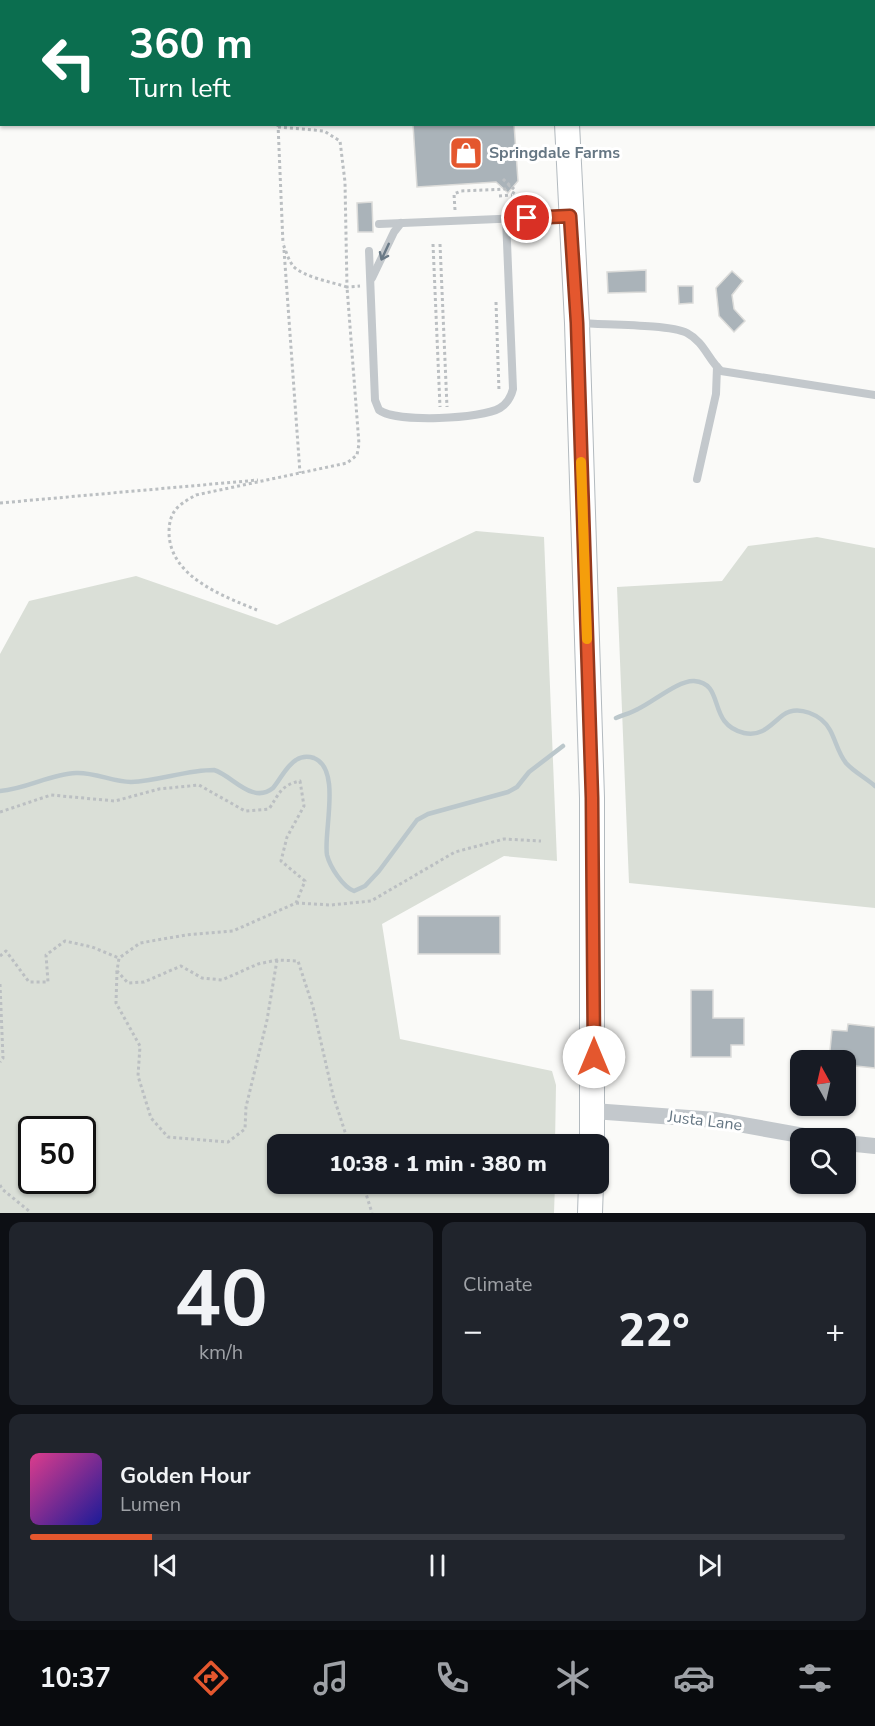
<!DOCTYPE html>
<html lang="en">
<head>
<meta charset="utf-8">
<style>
	:root { --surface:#171b24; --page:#20242c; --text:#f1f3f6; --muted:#9ea1a6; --line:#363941; --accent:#e4572e }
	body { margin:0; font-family:"Nunito Sans",sans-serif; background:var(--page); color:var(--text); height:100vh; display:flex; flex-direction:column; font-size:22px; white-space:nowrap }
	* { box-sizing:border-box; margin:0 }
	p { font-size:20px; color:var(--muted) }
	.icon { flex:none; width:33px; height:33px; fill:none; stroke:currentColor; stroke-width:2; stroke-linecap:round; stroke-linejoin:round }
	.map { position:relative; height:1213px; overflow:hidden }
	.drawer { display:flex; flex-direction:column; gap:9px; padding:9px; background:#0d0f14; flex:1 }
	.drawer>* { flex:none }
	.guide { position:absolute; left:0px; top:0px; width:876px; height:126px; box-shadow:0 2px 4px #0004; background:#0b6e4f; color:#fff; overflow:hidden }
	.needle { width:39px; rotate:352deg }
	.fabs { position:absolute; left:790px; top:1050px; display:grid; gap:12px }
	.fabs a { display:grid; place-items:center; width:66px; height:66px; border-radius:12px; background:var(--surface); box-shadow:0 2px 4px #0004; font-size:30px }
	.speed { position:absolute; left:18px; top:1116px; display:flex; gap:12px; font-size:30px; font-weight:700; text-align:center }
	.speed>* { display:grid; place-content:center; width:78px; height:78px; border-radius:50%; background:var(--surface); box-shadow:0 2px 4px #0004; line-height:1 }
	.speed .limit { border:3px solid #111; border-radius:9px; background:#fff; color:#111 }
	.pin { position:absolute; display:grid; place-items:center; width:51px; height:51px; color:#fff; margin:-26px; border:3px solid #fff; border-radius:50%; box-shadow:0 2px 6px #0007 }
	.me { position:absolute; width:66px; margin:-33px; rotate:0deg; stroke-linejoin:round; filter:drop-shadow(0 0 4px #0008) }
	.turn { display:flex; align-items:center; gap:21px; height:126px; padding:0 30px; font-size:27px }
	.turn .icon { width:78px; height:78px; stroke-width:2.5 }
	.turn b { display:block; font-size:42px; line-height:51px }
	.big { font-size:45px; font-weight:800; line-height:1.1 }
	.drawer .card { flex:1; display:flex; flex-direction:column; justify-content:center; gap:9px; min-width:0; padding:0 21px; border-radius:12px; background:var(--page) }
	.drawer .dial { align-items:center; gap:0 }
	.dial b { font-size:78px; line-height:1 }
	.song { display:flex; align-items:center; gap:18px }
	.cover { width:72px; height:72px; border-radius:9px; background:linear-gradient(135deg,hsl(330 70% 55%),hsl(240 70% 35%)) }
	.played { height:6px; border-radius:3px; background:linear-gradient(90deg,var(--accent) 15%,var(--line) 15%) }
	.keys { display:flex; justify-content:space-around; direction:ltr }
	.heat { display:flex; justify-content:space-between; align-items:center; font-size:33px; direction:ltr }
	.drawer .tiles { flex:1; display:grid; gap:9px; grid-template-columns:1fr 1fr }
	.card:last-child { grid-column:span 2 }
	.trip { position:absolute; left:267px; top:1134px; width:342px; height:60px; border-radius:12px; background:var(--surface); box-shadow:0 2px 4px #0004; font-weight:800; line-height:60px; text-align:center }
	.tabs { display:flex; height:96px; justify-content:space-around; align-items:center; background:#090b0e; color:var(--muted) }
	.tabs .icon { width:42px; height:42px }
	.tabs .on { color:var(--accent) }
	.tabs b { font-size:27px; color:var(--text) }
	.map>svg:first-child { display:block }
</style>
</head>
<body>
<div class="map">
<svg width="875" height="1213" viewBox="0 0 875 1213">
	<rect width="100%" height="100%" fill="#fafaf8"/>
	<!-- green -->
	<g fill="#dadfd7" fill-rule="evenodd">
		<path d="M476,531l68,6 13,324 -53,-5 -122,68 18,115 152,32 4,14 -1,59h-277v40h277l-1,29h-554v-559l29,-53 107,-25 141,49zM32,1130h50v50h-50z"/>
		<polygon points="817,537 875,548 875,908 629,883 617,587 722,581 748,546"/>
	</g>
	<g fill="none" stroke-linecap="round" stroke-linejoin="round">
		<!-- stream -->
		<g stroke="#bbc7cb" stroke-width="4.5">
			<path d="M616,718c7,-3 15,-5 22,-9 15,-7 41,-29 56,-28 32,2 12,43 50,52 18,4 26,-8 39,-18 15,-11 39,0 47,15 6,11 8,23 16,33 8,9 20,15 29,23"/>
			<path d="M0,791c27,-2 50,-17 76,-18 19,-1 36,9 55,9 28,-1 55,-12 83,-12 18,5 38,35 59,18 7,-8 13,-22 23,-28 6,-4 12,-4 18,-2 28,11 9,75 13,97 3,12 16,32 27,36l11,-5 14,-15 38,-51 11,-6 80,-22 9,-5 12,-15 34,-26"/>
		</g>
	</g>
	<!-- building -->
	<g fill="#aab3b9" stroke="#dcdcda" stroke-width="1.5">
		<polygon points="413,124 514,124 518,181 508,193 496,182 417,187"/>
		<polygon points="372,202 373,232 358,232 357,203"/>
		<polygon points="646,270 646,292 608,293 607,272"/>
		<polygon points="732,271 743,281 732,295 734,309 745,321 734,332 719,316 716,288"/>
		<polygon points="678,286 693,286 693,303 679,304"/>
		<rect x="418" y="916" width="82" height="38"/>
		<polygon points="691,990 713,990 713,1018 744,1018 744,1045 731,1045 731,1057 691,1057"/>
		<polygon points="848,1024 875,1027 875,1068 846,1065 846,1060 829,1060 832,1030 847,1031"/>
	</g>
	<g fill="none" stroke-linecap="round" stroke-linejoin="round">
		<defs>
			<g id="secondary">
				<polyline points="562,0 562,2"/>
				<polyline points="567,124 577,323 592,798 592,1144"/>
				<polyline points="590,1213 591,1184"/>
			</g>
		</defs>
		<!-- secondary casing -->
		<use href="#secondary" stroke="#b3babf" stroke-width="26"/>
		<!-- path -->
		<g stroke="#bbbfc2" stroke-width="3" stroke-dasharray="3 3" stroke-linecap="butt">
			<polyline points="35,0 35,2"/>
			<polyline points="399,0 399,2"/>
			<polyline points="275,2 278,0"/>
			<polyline points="0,35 2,35"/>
			<polyline points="278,124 283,244"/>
			<polyline points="278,127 324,131 340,141 345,182 347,287 360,286"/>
			<polyline points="503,179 515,190 512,195 513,203"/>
			<polyline points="499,196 512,195"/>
			<polyline points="455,210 454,194 461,191 506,189 510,185"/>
			<polyline points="433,244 440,407"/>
			<polyline points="440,244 447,407"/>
			<polyline points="284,250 300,473"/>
			<polyline points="496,302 499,391"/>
			<polyline points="0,503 258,480"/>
			<path d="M257,610c-34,-14 -87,-33 -88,-77 0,-22 9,-28 27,-38l151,-32 10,-8 2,-11 -12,-157c-15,-5 -44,-10 -54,-21 -5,-7 -7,-15 -10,-22"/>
			<path d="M0,812l51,-17 64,6 44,-12 40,-4 46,26 24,-2c10,-15 12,-24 31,-28l4,25 -17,31 -6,24 24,20 -9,22 -63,28 -47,4 -46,8 -21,15 -2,13 11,12 16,-1 37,-16 21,12 20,2 36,-16 19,-4 21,1 15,46 20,88 13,40 12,9"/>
			<polyline points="296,903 331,905 371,901 455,852 504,839 541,841"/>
			<polyline points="0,956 6,951 29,982 48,982 46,955 65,941 92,947 119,958"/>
			<polyline points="117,971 116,1003 140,1046 138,1076 151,1118 168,1137 228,1142 245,1129 246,1107 267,1020 277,960"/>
			<polyline points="0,984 3,1058 0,1062"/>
			<polyline points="363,1184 372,1213"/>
			<polyline points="0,1185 2,1189 29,1211 28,1213"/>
		</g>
		<!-- lane -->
		<g stroke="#c3c8cc" stroke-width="8">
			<polyline points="379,224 570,216"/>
			<path d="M369,251l6,149 4,10c17,13 103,9 121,-2 8,-5 11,-11 13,-19l-7,-171"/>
			<polyline points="372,278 394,232 401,223"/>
			<path d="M580,323c24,2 89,1 107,10 17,9 21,26 34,38l154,24"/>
			<polyline points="697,479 716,394 717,367"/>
		</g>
		<!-- street -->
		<g stroke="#c3c8cc" stroke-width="16">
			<polyline points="593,1111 716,1120 816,1138"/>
			<polyline points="846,1143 875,1146"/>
		</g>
		<!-- secondary -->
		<use href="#secondary" stroke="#fff" stroke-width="24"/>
	</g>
	<!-- one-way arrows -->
	<defs><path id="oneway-shaft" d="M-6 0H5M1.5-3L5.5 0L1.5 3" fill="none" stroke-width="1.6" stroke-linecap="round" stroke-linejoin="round" transform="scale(1.5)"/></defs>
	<use stroke="#6a7a87" href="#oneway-shaft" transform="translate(385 252) rotate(115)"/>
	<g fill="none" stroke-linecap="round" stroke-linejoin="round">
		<defs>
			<polyline id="route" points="527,218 570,216 577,323 592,798 594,1057"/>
		</defs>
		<!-- route casing -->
		<use href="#route" stroke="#94391e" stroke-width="15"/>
		<!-- route -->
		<use href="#route" stroke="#e4572e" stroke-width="10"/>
		<!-- slow -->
		<polyline stroke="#f59e0b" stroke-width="10" points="581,462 587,639"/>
	</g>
	<!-- icons -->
	<defs>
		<symbol id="shop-square" viewBox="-11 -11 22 22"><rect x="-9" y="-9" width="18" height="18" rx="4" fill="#e4572e" stroke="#fff"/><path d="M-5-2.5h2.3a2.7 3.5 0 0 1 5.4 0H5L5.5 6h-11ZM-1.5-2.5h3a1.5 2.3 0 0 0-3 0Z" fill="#fff"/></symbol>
	</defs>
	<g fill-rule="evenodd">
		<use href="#shop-square" x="447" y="134" width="38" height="38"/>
	</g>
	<g text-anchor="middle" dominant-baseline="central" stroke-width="6" stroke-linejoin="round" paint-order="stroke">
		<!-- poi labels -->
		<g font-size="16" font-weight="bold" fill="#657683" stroke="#fff" text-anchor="start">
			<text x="489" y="153">Springdale Farms</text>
		</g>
		<!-- street labels -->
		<g font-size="16" fill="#657683" stroke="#fff">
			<text transform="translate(705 1121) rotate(7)">Justa Lane</text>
		</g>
	</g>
</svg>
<div class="fabs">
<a><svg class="needle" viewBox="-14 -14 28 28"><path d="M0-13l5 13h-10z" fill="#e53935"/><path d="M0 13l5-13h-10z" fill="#9ea1a6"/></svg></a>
<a><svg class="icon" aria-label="search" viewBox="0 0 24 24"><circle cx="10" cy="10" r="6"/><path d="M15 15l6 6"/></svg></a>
</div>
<div class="speed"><div class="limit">50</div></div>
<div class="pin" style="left:527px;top:218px;background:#d93025"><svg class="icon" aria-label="arrive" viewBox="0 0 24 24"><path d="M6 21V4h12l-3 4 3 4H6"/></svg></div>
<svg class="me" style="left:594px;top:1057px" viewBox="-20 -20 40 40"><circle r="19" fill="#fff"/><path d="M0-13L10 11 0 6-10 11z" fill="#e4572e"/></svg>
<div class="trip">10:38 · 1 min · 380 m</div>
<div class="guide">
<div class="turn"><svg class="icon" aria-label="left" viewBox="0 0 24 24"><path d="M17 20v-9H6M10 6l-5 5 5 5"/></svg><div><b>360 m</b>Turn left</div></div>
</div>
</div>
<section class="drawer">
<div class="tiles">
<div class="card dial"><b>40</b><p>km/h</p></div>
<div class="card"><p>Climate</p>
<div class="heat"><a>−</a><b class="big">22°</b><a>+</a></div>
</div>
<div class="card">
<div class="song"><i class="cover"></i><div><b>Golden Hour</b><p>Lumen</p></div></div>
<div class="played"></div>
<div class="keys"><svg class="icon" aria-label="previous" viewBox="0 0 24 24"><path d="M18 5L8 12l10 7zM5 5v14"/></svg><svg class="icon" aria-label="pause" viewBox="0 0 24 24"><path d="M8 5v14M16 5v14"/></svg><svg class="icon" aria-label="next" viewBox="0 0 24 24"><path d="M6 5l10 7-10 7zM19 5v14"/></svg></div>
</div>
</div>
</section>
<nav class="tabs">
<b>10:37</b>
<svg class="icon on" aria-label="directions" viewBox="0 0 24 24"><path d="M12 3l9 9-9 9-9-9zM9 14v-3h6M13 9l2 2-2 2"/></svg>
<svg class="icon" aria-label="music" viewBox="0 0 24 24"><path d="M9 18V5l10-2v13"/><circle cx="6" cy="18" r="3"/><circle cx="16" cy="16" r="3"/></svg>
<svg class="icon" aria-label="phone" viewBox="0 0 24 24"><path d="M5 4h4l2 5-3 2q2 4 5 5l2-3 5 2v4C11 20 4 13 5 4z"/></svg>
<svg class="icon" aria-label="climate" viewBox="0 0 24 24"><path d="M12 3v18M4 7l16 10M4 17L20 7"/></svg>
<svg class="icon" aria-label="car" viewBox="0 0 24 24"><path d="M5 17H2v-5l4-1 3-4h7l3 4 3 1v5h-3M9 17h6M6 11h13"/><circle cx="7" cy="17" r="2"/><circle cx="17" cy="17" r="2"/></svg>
<svg class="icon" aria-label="filters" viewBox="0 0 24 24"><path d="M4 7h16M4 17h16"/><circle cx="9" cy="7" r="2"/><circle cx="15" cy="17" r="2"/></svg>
</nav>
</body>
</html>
